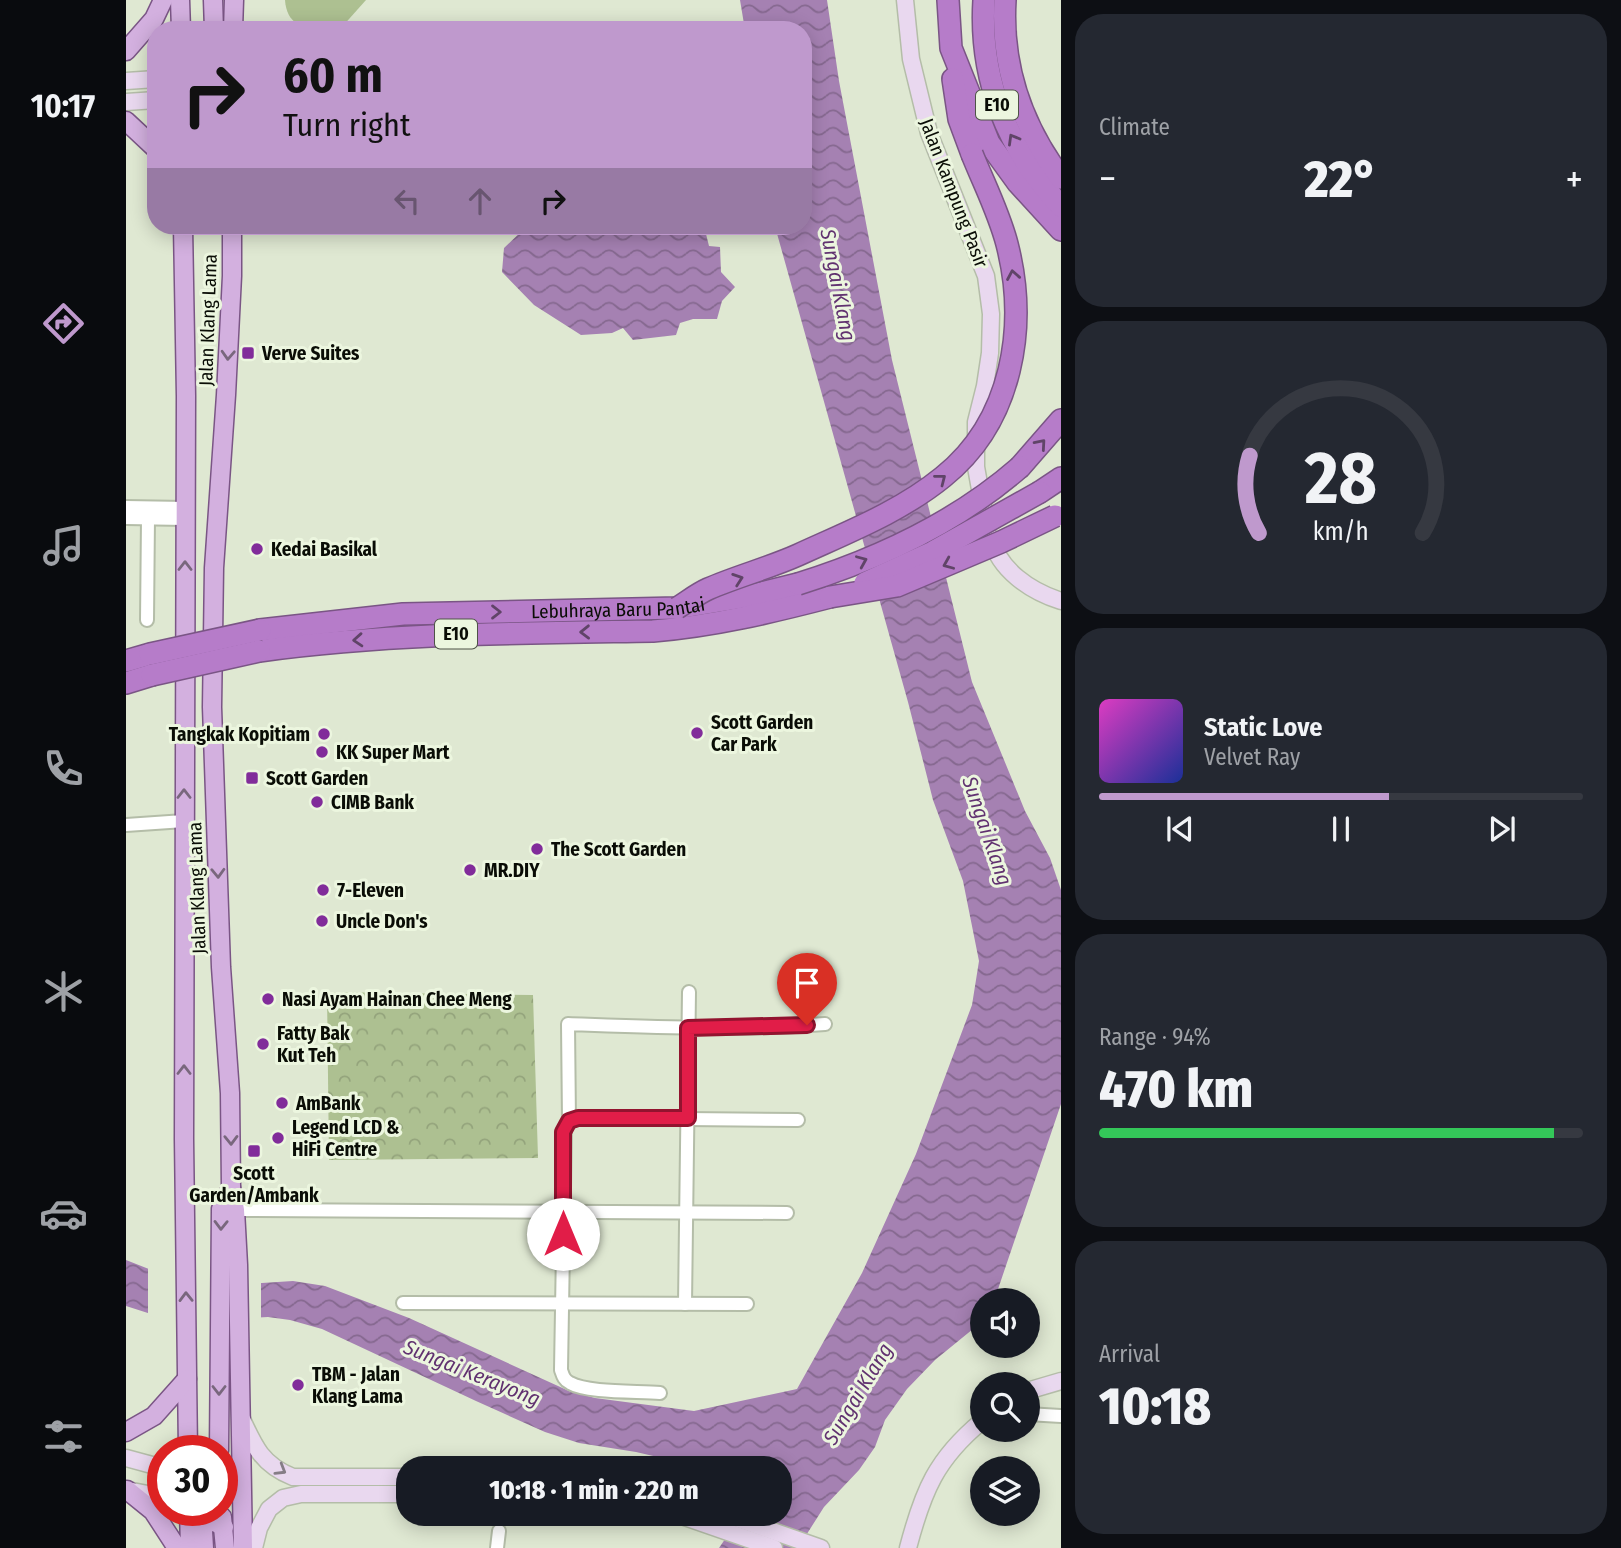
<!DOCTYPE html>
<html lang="en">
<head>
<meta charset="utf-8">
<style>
	:root { --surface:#171b24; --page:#242831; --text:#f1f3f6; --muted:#9ea1a6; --line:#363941; --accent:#bf99cd }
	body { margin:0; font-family:"Fira Sans Condensed",sans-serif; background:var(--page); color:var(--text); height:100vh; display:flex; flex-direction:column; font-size:26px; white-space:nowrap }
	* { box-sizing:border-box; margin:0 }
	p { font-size:23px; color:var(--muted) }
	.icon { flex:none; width:38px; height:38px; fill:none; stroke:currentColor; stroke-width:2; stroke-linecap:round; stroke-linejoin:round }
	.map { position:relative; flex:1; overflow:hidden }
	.details { display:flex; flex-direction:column; gap:14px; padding:14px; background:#0d0f14; width:560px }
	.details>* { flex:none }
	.top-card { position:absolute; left:21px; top:21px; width:665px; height:214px; border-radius:28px; box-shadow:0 4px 18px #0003; background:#bf99cd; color:#111; overflow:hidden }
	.fabs { position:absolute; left:844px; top:1288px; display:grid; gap:14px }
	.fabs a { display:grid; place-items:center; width:70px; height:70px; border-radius:50%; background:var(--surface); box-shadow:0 4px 18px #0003; font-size:35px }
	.speed { position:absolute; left:21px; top:1435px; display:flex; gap:14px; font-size:35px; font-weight:700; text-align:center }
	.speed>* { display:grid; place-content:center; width:91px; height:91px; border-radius:50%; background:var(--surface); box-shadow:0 4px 18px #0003; line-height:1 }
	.speed .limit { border:10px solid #d22; background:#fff; color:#111 }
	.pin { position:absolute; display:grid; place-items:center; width:60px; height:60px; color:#fff; margin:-72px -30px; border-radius:50% 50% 50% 0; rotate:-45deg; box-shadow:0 0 7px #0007 }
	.pin .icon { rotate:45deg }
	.me { position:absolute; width:77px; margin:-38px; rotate:0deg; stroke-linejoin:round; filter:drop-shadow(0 0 5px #0008) }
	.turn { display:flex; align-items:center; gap:24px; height:147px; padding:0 21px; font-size:32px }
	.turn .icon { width:91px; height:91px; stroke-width:2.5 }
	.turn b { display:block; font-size:49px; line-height:60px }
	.lanes { display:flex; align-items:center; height:66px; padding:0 21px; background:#0003; justify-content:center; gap:35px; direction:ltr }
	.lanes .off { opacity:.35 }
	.big { font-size:52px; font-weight:800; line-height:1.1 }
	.details .tile { flex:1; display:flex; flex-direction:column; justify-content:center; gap:10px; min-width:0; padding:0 24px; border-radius:28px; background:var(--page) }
	.details .dial { align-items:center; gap:0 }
	.dial svg { height:182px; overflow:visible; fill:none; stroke:var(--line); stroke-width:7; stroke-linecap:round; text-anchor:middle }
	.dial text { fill:var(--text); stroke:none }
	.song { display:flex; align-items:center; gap:21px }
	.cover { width:84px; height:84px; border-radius:10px; background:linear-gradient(135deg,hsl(310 70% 55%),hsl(230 70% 35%)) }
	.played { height:7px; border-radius:4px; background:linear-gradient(90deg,var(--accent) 60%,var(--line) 60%) }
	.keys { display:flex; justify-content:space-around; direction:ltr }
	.heat { display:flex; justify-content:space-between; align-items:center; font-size:38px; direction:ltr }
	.charge { height:10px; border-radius:5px; background:linear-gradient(90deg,#34c759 94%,var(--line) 0) }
	.trip { position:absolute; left:270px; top:1456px; width:396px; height:70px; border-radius:28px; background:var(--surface); box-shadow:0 4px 18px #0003; font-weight:800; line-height:70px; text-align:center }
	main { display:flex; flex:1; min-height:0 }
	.tab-bar { display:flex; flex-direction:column; width:126px; justify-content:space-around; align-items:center; background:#090b0e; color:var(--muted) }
	.tab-bar .icon { width:49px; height:49px }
	.tab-bar .active { color:var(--accent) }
	.tab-bar b { font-size:32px; color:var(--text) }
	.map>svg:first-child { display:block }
</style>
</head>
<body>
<main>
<nav class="tab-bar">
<b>10:17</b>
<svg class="icon active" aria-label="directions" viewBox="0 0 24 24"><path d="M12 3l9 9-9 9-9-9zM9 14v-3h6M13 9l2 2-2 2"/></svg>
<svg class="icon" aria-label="music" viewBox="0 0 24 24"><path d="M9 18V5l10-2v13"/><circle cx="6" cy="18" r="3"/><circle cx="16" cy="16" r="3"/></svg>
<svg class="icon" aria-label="phone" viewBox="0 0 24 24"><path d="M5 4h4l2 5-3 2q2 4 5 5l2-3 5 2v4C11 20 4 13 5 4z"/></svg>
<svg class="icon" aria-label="climate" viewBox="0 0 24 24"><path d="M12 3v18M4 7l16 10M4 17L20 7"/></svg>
<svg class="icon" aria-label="car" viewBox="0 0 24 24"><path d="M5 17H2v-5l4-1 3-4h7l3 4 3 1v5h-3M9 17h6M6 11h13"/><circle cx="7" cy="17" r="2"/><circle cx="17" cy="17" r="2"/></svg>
<svg class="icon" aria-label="filters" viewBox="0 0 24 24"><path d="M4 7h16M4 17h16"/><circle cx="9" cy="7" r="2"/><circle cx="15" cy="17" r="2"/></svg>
</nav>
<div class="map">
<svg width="935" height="1548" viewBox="0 0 935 1548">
	<defs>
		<pattern id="forest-crowns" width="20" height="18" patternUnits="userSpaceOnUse" patternTransform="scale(1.75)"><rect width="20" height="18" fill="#adc091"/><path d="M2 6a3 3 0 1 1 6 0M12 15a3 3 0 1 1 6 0" fill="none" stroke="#94a47c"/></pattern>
		<pattern id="water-waves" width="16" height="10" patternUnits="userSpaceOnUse" patternTransform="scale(1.75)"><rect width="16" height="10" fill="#a581b2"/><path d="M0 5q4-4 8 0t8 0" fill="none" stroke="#85688f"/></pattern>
	</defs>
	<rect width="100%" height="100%" fill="#dfe8d2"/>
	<!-- green -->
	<path fill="#adc091" d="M159,0h81l-25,28c-24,4 -54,4 -56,-28z"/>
	<!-- forest -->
	<polygon fill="url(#forest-crowns)" points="201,992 407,995 412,1158 203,1160"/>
	<!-- water -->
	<g fill="url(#water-waves)">
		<polygon points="614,0 701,0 713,81 766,360 846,682 899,811 924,858 935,890 935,1104 870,1295 867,1300 856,1300 856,1317 847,1329 809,1360 781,1389 759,1420 749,1447 733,1470 698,1507 672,1548 593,1548 616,1514 653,1514 653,1468 579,1468 510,1452 453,1443 419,1432 350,1401 196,1329 164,1320 142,1317 104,1319 25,1314 0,1306 0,1260 33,1273 107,1285 167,1281 199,1286 283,1318 443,1391 469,1398 568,1411 671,1389 736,1273 790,1154 846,1005 853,961 837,881 807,800 782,702 650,230 649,226 677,226 677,30 619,30"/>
		<polygon points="427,226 578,226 583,246 594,247 595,272 609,287 596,301 591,319 567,319 554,323 550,335 507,340 497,328 486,333 455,335 408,305 376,272 378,248 400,227 408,230"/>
	</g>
	<!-- pier -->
	<polygon fill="#dfe8d2" points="22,1264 47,1274 79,1279 135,1281 135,1321 53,1323 22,1316"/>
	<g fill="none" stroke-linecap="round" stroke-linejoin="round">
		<defs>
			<g id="street">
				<polyline points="0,507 59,508"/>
				<polyline points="0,518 59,519"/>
				<polyline points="21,620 22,518"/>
				<polyline points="0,825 58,821"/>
				<path d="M443,1121l-1,-97c85,3 171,7 257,0"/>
				<polyline points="109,1210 661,1213"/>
				<polyline points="277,1303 621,1304"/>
				<polyline points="559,1304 563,992"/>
				<path d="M534,1393c-22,-2 -73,0 -90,-10 -6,-3 -7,-7 -9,-13l4,-243 4,-6 9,-3 220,2"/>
				<polyline points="901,1414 935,1416"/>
				<polyline points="371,1548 373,1531"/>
			</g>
			<g id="secondary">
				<polyline points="779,0 785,59 803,133 860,276 865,314 864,353 859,386 850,422 850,467 857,506"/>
				<polyline points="0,81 30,79"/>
				<polyline points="0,102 30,100"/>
				<path d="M865,538c8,32 39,53 70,63"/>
				<polyline points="901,1391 935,1381"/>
				<path d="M115,1417c13,29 21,48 52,60h115"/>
				<polyline points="0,1458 37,1468"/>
				<polyline points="1,1490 37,1497"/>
				<polyline points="550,1514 648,1548"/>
				<polyline points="598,1514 695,1548"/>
				<polyline points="128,1548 133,1528 143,1509 157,1498 175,1494 282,1494"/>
				<path d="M782,1548c15,-57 28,-89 74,-127"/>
			</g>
			<g id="primary">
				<polyline points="54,0 55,30"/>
				<polyline points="87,0 88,30"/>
				<polyline points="107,30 108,0"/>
				<polyline points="0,51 28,19 37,0"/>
				<polyline points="0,121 30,149"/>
				<polyline points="57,226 60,396 58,1139 62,1451"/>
				<polyline points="106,226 106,276 100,395 88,568 86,707 95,967 104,1093 105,1188 109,1210 112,1265 117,1548"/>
				<polyline points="0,1432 28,1416 61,1379"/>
				<polyline points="93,1451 95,1209 105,1188"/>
				<polyline points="1,1490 27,1511 51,1548"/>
				<polyline points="63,1510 64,1548"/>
				<polyline points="96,1517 99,1548"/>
				<polyline points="78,1548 77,1531 79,1523 87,1521 98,1527"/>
			</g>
			<g id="highway">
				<polyline points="822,0 825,48 863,143 892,183 935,230"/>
				<path d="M858,0c-5,78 23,149 77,206"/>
				<path d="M879,0c-4,66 17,126 56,178"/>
				<polyline points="827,79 833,119 846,154"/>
				<polyline points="894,467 935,420"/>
				<polyline points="914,492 935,478"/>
				<path id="s1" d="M134,630l143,-16 274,-6 72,-12 49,-12"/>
				<path d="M133,651c131,-18 262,-18 394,-20 61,-5 119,-19 177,-34"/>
				<polyline points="0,661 24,654"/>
				<polyline points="0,683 26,675"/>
			</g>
		</defs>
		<!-- street casing -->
		<use href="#street" stroke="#b4bda8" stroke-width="16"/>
		<!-- secondary casing -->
		<use href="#secondary" stroke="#b4bda8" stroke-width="19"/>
		<!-- primary casing -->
		<use href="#primary" stroke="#7a5585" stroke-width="21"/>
		<!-- highway casing -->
		<use href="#highway" stroke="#7a5585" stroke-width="24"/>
		<!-- street -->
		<use href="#street" stroke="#fff" stroke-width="12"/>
		<!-- secondary -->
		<use href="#secondary" stroke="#e9d8ef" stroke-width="16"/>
		<!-- primary -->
		<use href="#primary" stroke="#d3b0df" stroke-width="18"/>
		<!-- highway -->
		<use href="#highway" stroke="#b67cc9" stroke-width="21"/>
		<defs>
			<g id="highway-bridge">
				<polyline points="739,583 807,552 914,492"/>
				<path d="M672,584c80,-25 158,-61 222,-117"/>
				<polyline points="704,597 771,586 875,542 929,516"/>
				<path d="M551,608c10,-6 20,-14 31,-19 30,-13 61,-21 90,-34 50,-23 102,-43 145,-78 70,-56 85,-151 64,-233 -8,-31 -23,-60 -35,-90"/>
				<polyline points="24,654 134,630"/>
				<polyline points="26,675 133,651"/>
			</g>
		</defs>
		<!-- highway-bridge casing -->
		<use href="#highway-bridge" stroke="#7a5585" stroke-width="24" stroke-linecap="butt"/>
		<!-- highway-bridge -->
		<use href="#highway-bridge" stroke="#b67cc9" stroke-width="21"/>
	</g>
	<!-- one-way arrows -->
	<defs><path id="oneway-chevron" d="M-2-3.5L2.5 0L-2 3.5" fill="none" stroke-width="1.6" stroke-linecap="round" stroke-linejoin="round" transform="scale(1.75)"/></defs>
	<g stroke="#604468">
		<use href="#oneway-chevron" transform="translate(887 139) rotate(-120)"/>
		<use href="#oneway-chevron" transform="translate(887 275) rotate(-100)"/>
		<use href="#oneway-chevron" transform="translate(915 444) rotate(-49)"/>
		<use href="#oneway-chevron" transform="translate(815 479) rotate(-38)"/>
		<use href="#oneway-chevron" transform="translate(736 561) rotate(-23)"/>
		<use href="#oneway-chevron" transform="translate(822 564) rotate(157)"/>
		<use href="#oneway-chevron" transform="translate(612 579) rotate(-19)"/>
		<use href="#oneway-chevron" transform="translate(370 612)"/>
		<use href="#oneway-chevron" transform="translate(459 632) rotate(179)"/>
		<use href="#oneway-chevron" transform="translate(232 640) rotate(176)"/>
	</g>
	<g stroke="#79677d">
		<use href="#oneway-chevron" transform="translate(102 355) rotate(93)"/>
		<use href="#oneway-chevron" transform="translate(59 566) rotate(-90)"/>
		<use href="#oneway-chevron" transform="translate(58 794) rotate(-90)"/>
		<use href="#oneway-chevron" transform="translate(92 873) rotate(88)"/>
		<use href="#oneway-chevron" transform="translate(58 1070) rotate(-90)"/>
		<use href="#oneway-chevron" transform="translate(105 1140) rotate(89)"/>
		<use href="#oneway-chevron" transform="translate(95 1225) rotate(91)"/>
		<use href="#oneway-chevron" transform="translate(60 1297) rotate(-91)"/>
		<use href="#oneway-chevron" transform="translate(93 1390) rotate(90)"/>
	</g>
	<use stroke="#857d86" href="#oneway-chevron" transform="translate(155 1470) rotate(31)"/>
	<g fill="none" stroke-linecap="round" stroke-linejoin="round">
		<defs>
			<polyline id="route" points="437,1234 437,1132 443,1121 452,1118 562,1118 562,1028 681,1025"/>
		</defs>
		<!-- route casing -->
		<use href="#route" stroke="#92132f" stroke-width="18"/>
		<!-- route -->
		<use href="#route" stroke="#e11d48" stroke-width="12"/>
	</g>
	<!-- markers -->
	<g fill="#812c9a" stroke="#ecf6df" stroke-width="2.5">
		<rect x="115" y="346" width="14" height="14" rx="3.5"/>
		<circle cx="131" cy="549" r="7"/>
		<circle cx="571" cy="733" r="7"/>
		<circle cx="198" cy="734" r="7"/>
		<circle cx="196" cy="752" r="7"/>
		<rect x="119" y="771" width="14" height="14" rx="3.5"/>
		<circle cx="191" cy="802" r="7"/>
		<circle cx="411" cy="849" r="7"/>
		<circle cx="344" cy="870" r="7"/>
		<circle cx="197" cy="890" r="7"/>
		<circle cx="196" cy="921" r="7"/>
		<circle cx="142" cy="999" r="7"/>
		<circle cx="137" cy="1044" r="7"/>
		<circle cx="156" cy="1103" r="7"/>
		<circle cx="152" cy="1138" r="7"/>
		<rect x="121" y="1144" width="14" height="14" rx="3.5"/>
		<circle cx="172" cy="1385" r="7"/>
	</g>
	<g text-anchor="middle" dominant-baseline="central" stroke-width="6" stroke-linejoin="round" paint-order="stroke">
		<!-- shield labels -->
		<g fill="#ecf6df" stroke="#4e5347" stroke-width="2">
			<rect x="850" y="90.5" width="42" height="29" rx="5"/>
			<rect x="309" y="619.5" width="42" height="29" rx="5"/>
		</g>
		<g font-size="18" font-weight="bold" fill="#0a0d06">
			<text x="871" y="105">E10</text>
			<text x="330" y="634">E10</text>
		</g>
		<!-- street labels -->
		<g font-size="19" fill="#0a0d06" stroke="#ecf6df">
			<text transform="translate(828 193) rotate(69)">Jalan Kampung Pasir</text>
			<text transform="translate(82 320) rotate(-88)">Jalan Klang Lama</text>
			<text stroke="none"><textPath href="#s1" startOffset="359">Lebuhraya Baru Pantai</textPath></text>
			<text transform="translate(71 888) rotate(-92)">Jalan Klang Lama</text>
		</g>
		<!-- poi labels -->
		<g font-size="19" font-weight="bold" fill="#0a0d06" stroke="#ecf6df" text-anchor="start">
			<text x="136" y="353">Verve Suites</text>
			<text x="145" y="549">Kedai Basikal</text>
			<text x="585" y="722">Scott Garden<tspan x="585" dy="22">Car Park</tspan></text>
			<text x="184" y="734" text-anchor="end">Tangkak Kopitiam</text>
			<text x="210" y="752">KK Super Mart</text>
			<text x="140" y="778">Scott Garden</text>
			<text x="205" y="802">CIMB Bank</text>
			<text x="425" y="849">The Scott Garden</text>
			<text x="358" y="870">MR.DIY</text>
			<text x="211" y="890">7-Eleven</text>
			<text x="210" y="921">Uncle Don's</text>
			<text x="156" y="999">Nasi Ayam Hainan Chee Meng</text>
			<text x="151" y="1033">Fatty Bak<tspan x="151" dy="22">Kut Teh</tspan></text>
			<text x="170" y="1103">AmBank</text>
			<text x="166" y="1127">Legend LCD &amp;<tspan x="166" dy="22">HiFi Centre</tspan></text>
			<text x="128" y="1173" text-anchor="middle">Scott<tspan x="128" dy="22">Garden/Ambank</tspan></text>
			<text x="186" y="1374">TBM - Jalan<tspan x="186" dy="22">Klang Lama</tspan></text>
		</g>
		<!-- water labels -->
		<g font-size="21" font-style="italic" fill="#613270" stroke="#ecf6df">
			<text transform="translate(712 285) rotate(79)">Sungai Klang</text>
			<text transform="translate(861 831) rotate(71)">Sungai Klang</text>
			<text transform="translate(346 1373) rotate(22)">Sungai Kerayong</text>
			<text transform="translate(732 1394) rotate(-59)">Sungai Klang</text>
		</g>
	</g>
</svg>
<div class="fabs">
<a><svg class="icon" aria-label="sound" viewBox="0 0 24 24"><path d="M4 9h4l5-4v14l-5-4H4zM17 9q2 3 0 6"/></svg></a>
<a><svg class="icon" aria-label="search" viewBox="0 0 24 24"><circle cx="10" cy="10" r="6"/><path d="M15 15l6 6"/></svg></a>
<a><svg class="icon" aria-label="layers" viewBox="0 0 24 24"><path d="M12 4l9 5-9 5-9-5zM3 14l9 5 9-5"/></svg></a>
</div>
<div class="speed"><div class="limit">30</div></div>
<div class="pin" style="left:681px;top:1025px;background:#d93025"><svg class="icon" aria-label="arrive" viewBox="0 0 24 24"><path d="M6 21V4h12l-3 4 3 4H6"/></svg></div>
<svg class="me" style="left:437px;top:1234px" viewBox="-20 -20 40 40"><circle r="19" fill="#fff"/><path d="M0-13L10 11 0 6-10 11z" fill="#e11d48"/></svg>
<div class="trip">10:18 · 1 min · 220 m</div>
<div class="top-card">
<div class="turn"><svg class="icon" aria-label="right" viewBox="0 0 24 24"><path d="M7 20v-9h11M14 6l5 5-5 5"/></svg><div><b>60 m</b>Turn right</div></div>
<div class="lanes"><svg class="icon off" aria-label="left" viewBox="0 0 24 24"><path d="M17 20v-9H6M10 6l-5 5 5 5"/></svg><svg class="icon off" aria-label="ahead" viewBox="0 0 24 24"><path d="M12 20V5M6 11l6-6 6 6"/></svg><svg class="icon" aria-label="right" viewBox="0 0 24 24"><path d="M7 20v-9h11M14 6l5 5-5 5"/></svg></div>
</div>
</div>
<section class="details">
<div class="tile"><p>Climate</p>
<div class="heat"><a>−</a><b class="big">22°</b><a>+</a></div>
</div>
<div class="tile dial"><svg viewBox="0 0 100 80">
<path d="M14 69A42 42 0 1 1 86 69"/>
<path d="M14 69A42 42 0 0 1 10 35" stroke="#bf99cd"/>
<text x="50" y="56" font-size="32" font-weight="700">28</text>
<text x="50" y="72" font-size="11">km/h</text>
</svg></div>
<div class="tile">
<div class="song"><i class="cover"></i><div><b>Static Love</b><p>Velvet Ray</p></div></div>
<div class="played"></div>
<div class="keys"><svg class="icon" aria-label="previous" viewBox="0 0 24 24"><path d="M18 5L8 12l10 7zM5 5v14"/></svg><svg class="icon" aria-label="pause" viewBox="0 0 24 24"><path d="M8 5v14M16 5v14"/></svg><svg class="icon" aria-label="next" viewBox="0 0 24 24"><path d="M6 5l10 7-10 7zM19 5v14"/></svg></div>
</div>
<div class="tile"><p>Range · 94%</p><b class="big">470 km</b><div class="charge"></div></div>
<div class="tile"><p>Arrival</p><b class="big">10:18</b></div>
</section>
</main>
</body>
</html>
